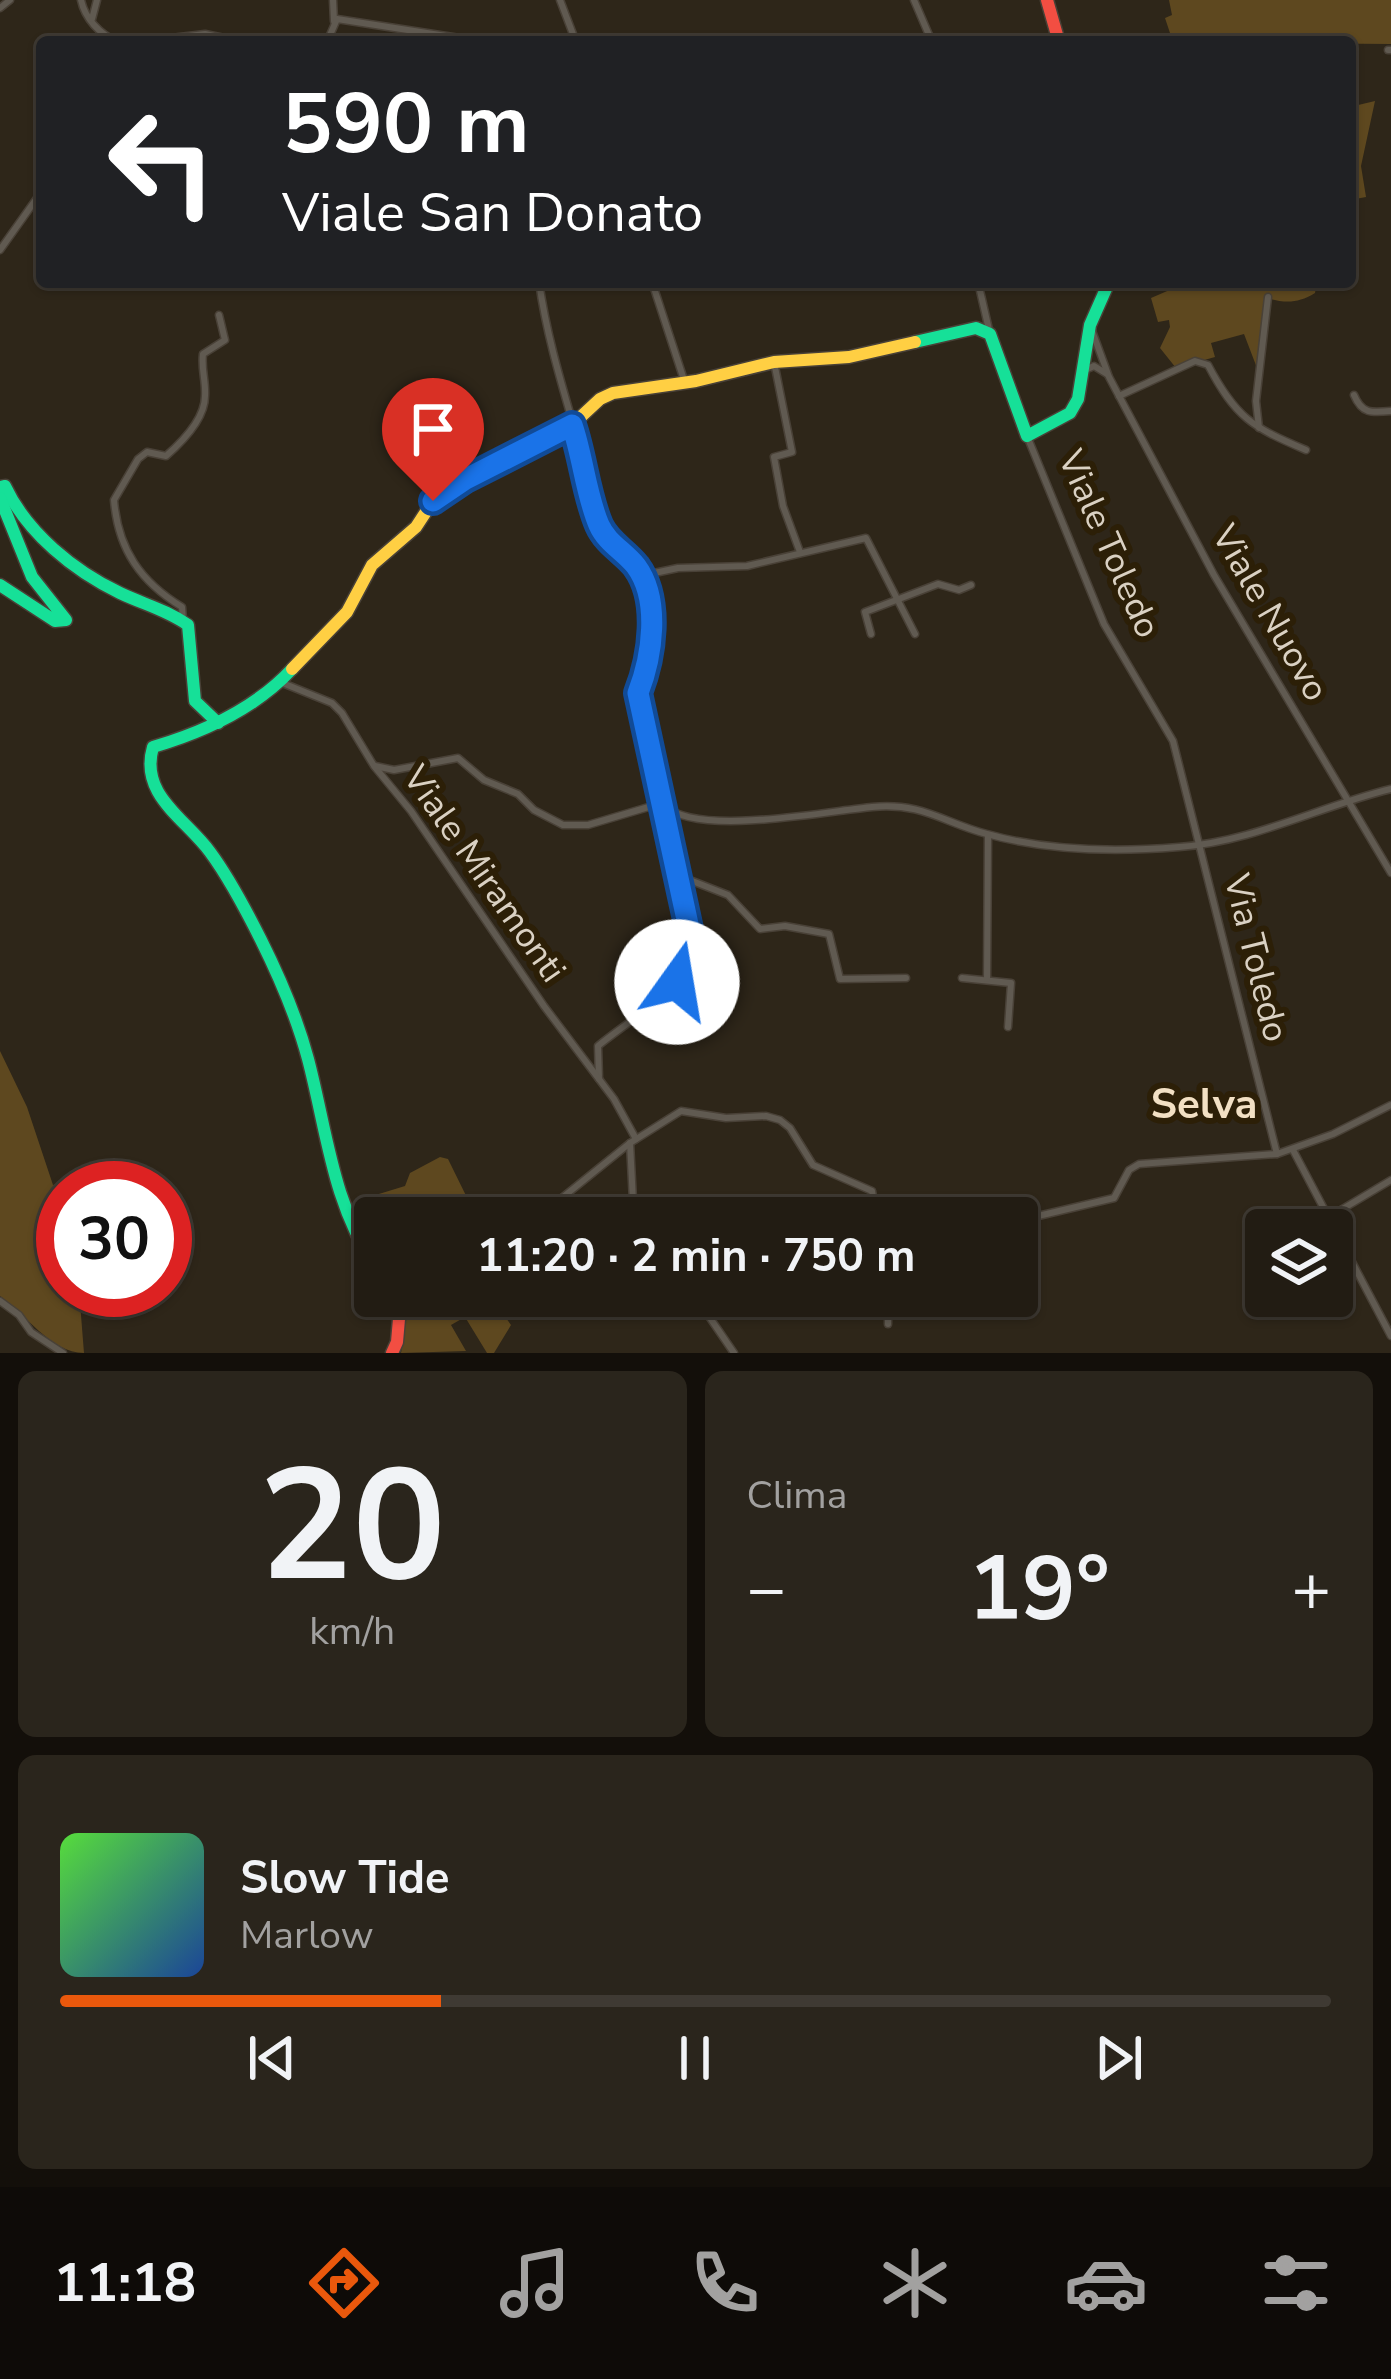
<!DOCTYPE html>
<html lang="it">
<head>
<meta charset="utf-8">
<style>
	:root { --surface:#221c13; --page:#2a251c; --text:#f1f3f6; --muted:#a2a1a0; --line:#3f3a33; --accent:#ea580c }
	body { margin:0; font-family:"Nunito Sans",sans-serif; background:var(--page); color:var(--text); height:100vh; display:flex; flex-direction:column; font-size:45px; white-space:nowrap }
	* { box-sizing:border-box; margin:0 }
	p { font-size:39px; color:var(--muted) }
	.icon { flex:none; width:66px; height:66px; fill:none; stroke:currentColor; stroke-width:2; stroke-linecap:round; stroke-linejoin:round }
	.map { position:relative; height:1353px; overflow:hidden }
	.drawer { display:flex; flex-direction:column; gap:18px; padding:18px; background:#130f0a; flex:1 }
	.drawer>* { flex:none }
	.banner { position:absolute; left:36px; top:36px; width:1320px; height:252px; border-radius:12px; box-shadow:0 3px 9px #0004,0 0 0 3px var(--line); background:#202124; color:#fff; overflow:hidden }
	.controls { position:absolute; left:1245px; top:1209px; display:grid; gap:24px }
	.controls a { display:grid; place-items:center; width:108px; height:108px; border-radius:12px; background:var(--surface); box-shadow:0 3px 9px #0004,0 0 0 3px var(--line); font-size:60px }
	.speed { position:absolute; left:36px; top:1161px; display:flex; gap:24px; font-size:60px; font-weight:700; text-align:center }
	.speed>* { display:grid; place-content:center; width:156px; height:156px; border-radius:50%; background:var(--surface); box-shadow:0 3px 9px #0004,0 0 0 3px var(--line); line-height:1 }
	.speed .limit { border:18px solid #d22; background:#fff; color:#111 }
	.pin { position:absolute; display:grid; place-items:center; width:102px; height:102px; color:#fff; margin:-123px -51px; border-radius:50% 50% 50% 0; rotate:-45deg; box-shadow:0 0 12px #0007 }
	.pin .icon { rotate:45deg }
	.me { position:absolute; width:132px; margin:-66px; rotate:13deg; stroke-linejoin:round; filter:drop-shadow(0 0 9px #0008) }
	.turn { display:flex; align-items:center; gap:42px; height:252px; padding:0 48px; font-size:54px }
	.turn .icon { width:156px; height:156px; stroke-width:2.5 }
	.turn b { display:block; font-size:84px; line-height:102px }
	.big { font-size:90px; font-weight:700; line-height:1.1 }
	.drawer .widget { flex:1; display:flex; flex-direction:column; justify-content:center; gap:18px; min-width:0; padding:0 42px; border-radius:18px; background:var(--page) }
	.drawer .dial { align-items:center; gap:0 }
	.dial b { font-size:156px; line-height:1 }
	.song { display:flex; align-items:center; gap:36px }
	.cover { width:144px; height:144px; border-radius:18px; background:linear-gradient(135deg,hsl(110 70% 55%),hsl(220 70% 35%)) }
	.played { height:12px; border-radius:6px; background:linear-gradient(90deg,var(--accent) 30%,var(--line) 30%) }
	.keys { display:flex; justify-content:space-around; direction:ltr }
	.heat { display:flex; justify-content:space-between; align-items:center; font-size:66px; direction:ltr }
	.drawer .tiles { flex:1; display:grid; gap:18px; grid-template-columns:1fr 1fr }
	.widget:last-child { grid-column:span 2 }
	.trip { position:absolute; left:354px; top:1197px; width:684px; height:120px; border-radius:12px; background:var(--surface); box-shadow:0 3px 9px #0004,0 0 0 3px var(--line); font-weight:700; line-height:120px; text-align:center }
	.dock { display:flex; height:192px; justify-content:space-around; align-items:center; background:#0e0b08; color:var(--muted) }
	.dock .icon { width:84px; height:84px }
	.dock .selected { color:var(--accent) }
	.dock b { font-size:54px; color:var(--text) }
	.map>svg:first-child { display:block }
</style>
</head>
<body>
<div class="map">
<svg width="1391" height="1353" viewBox="0 0 1391 1353">
	<rect width="100%" height="100%" fill="#2e2619"/>
	<!-- green -->
	<g fill="#5e481f">
		<polygon points="1169,0 1391,0 1391,44 1173,42 1165,18 1172,15"/>
		<polygon points="1350,93 1354,106 1375,101 1361,166 1366,197 1350,200"/>
		<path d="M1188,282h129l-2,11c-18,11 -30,10 -49,5l-9,70 -13,-34 -33,9 4,14 -39,11 -16,-20 10,-21 -1,-7 -11,2 -7,-24z"/>
		<path d="M0,1051l27,56 26,78 16,-7 1,10h-7v102h16l5,63c-33,0 -59,-40 -84,-57z"/>
		<polygon points="440,1157 448,1159 477,1218 375,1218 375,1257 353,1218 373,1213 369,1197 405,1186 410,1173"/>
		<polygon points="410,1296 490,1296 511,1325 494,1353 487,1353 465,1317 451,1325 466,1351 401,1353"/>
	</g>
	<g fill="none" stroke-linecap="round" stroke-linejoin="round">
		<defs>
			<g id="street">
				<path d="M81,0c4,19 19,34 36,42"/>
				<polyline points="333,0 334,21"/>
				<polyline points="560,0 576,42"/>
				<polyline points="914,0 932,42"/>
				<polyline points="0,8 10,0"/>
				<polyline points="92,19 97,0"/>
				<polyline points="138,42 205,34 243,42"/>
				<polyline points="327,42 337,19 485,42"/>
				<polyline points="1388,50 1391,50"/>
				<polyline points="0,250 42,191"/>
				<path d="M539,282c9,63 28,119 45,180 5,18 7,37 12,55 7,23 27,32 40,50 25,34 16,90 1,126l57,259c-9,36 -67,70 -96,94l1,33"/>
				<polyline points="652,282 685,383"/>
				<polyline points="978,282 990,334"/>
				<polyline points="1091,328 1109,377 1214,575 1391,873"/>
				<polyline points="774,362 792,452 774,457 783,506 800,552"/>
				<polyline points="1083,371 1094,366 1107,374"/>
				<path d="M1354,395c8,19 17,18 37,16"/>
				<path d="M1119,396l76,-35 13,4c28,53 44,62 98,85"/>
				<polyline points="1259,428 1256,401 1268,297"/>
				<polyline points="1027,436 1104,624 1173,741 1277,1154"/>
				<polyline points="640,576 678,568 747,566 866,538 915,634"/>
				<path d="M183,620l-1,-13c-41,-25 -64,-57 -68,-107l24,-41 9,-7 19,4c16,-14 39,-38 39,-60 1,-15 -4,-27 -2,-42l22,-14 -6,-25"/>
				<polyline points="871,634 865,612 938,584 959,590 971,585"/>
				<polyline points="280,682 332,703 342,713 374,766 411,811 544,1006 614,1099 636,1139"/>
				<polyline points="375,766 394,770 458,758 484,780 518,794 534,810 563,825 588,825 662,803"/>
				<path d="M665,806c33,31 163,5 207,1 51,-5 72,16 115,27 60,17 130,18 192,13 74,-5 141,-41 212,-58"/>
				<polyline points="677,879 682,877 728,895 760,929 785,926 829,934 840,979 906,978"/>
				<polyline points="962,978 1011,983 1008,1027"/>
				<polyline points="987,979 988,835"/>
				<polyline points="630,1143 633,1201 641,1218"/>
				<polyline points="1293,1150 1391,1336"/>
				<polyline points="1329,1217 1391,1180"/>
				<polyline points="537,1218 630,1143 681,1111 726,1118 766,1116 780,1120 790,1128 813,1165 872,1191 877,1218"/>
				<polyline points="1017,1221 1114,1198 1129,1170 1139,1164 1277,1154 1333,1134 1391,1105"/>
				<polyline points="695,1296 734,1353"/>
				<polyline points="0,1301 19,1315 31,1332 63,1353"/>
				<polyline points="888,1324 888,1296"/>
			</g>
			<g id="fast">
				<polyline points="915,342 976,328 990,334 1027,436 1070,413 1078,399 1090,325 1109,282"/>
				<path d="M0,487l5,-1c22,47 69,85 115,107 23,11 47,17 68,32l7,76 23,22"/>
				<polyline points="0,498 32,577 66,620 55,621 0,585"/>
				<path d="M292,669c-37,40 -88,63 -139,78 -14,48 32,71 57,105 20,27 36,58 51,88 19,38 36,78 47,119 19,72 24,143 67,207"/>
			</g>
			<polyline id="slow" points="292,669 347,612 372,565 416,527 433,501 463,480 572,425 600,399 613,393 696,381 774,362 849,357 915,342"/>
			<g id="jam">
				<polyline points="1047,0 1059,42"/>
				<polyline points="392,1353 397,1342 401,1296"/>
			</g>
		</defs>
		<!-- street casing -->
		<use href="#street" stroke="#494137" stroke-width="9"/>
		<!-- fast casing -->
		<use href="#fast" stroke="#494137" stroke-width="15"/>
		<!-- slow casing -->
		<use href="#slow" stroke="#494137" stroke-width="15"/>
		<!-- jam casing -->
		<use href="#jam" stroke="#494137" stroke-width="15"/>
		<!-- street -->
		<use href="#street" stroke="#605a51" stroke-width="6"/>
		<!-- fast -->
		<use href="#fast" stroke="#16e098" stroke-width="12"/>
		<!-- slow -->
		<use href="#slow" stroke="#ffcf43" stroke-width="12"/>
		<!-- jam -->
		<use href="#jam" stroke="#f24e42" stroke-width="12"/>
	</g>
	<g fill="none" stroke-linecap="round" stroke-linejoin="round">
		<defs>
			<path id="route" d="M433,501l31,-21 108,-55c11,32 14,70 27,100 8,18 25,26 37,41 25,34 16,91 2,127l56,259 -4,16 -13,14"/>
		</defs>
		<!-- route casing -->
		<use href="#route" stroke="#114b97" stroke-width="30"/>
		<!-- route -->
		<use href="#route" stroke="#1a73e8" stroke-width="21"/>
	</g>
	<g text-anchor="middle" dominant-baseline="central" stroke-width="12" stroke-linejoin="round" paint-order="stroke">
		<!-- street labels -->
		<g font-size="36" fill="#dad1c3" stroke="#2c1f07">
			<text transform="translate(1109 544) rotate(66)">Viale Toledo</text>
			<text transform="translate(1270 613) rotate(60)">Viale Nuovo</text>
			<text transform="translate(484 874) rotate(55)">Viale Miramonti</text>
			<text transform="translate(1256 958) rotate(76)">Via Toledo</text>
		</g>
		<!-- quarter labels -->
		<g font-size="42" font-weight="bold" fill="#f2e0c4" stroke="#2c1f07">
			<text x="1204" y="1104">Selva</text>
		</g>
	</g>
</svg>
<div class="controls">
<a><svg class="icon" aria-label="layers" viewBox="0 0 24 24"><path d="M12 4l9 5-9 5-9-5zM3 14l9 5 9-5"/></svg></a>
</div>
<div class="speed"><div class="limit">30</div></div>
<div class="pin" style="left:433px;top:501px;background:#d93025"><svg class="icon" aria-label="arrive" viewBox="0 0 24 24"><path d="M6 21V4h12l-3 4 3 4H6"/></svg></div>
<svg class="me" style="left:677px;top:982px" viewBox="-20 -20 40 40"><circle r="19" fill="#fff"/><path d="M0-13L10 11 0 6-10 11z" fill="#1a73e8"/></svg>
<div class="trip">11:20 · 2 min · 750 m</div>
<div class="banner">
<div class="turn"><svg class="icon" aria-label="left" viewBox="0 0 24 24"><path d="M17 20v-9H6M10 6l-5 5 5 5"/></svg><div><b>590 m</b>Viale San Donato</div></div>
</div>
</div>
<section class="drawer">
<div class="tiles">
<div class="widget dial"><b>20</b><p>km/h</p></div>
<div class="widget"><p>Clima</p>
<div class="heat"><a>−</a><b class="big">19°</b><a>+</a></div>
</div>
<div class="widget">
<div class="song"><i class="cover"></i><div><b>Slow Tide</b><p>Marlow</p></div></div>
<div class="played"></div>
<div class="keys"><svg class="icon" aria-label="previous" viewBox="0 0 24 24"><path d="M18 5L8 12l10 7zM5 5v14"/></svg><svg class="icon" aria-label="pause" viewBox="0 0 24 24"><path d="M8 5v14M16 5v14"/></svg><svg class="icon" aria-label="next" viewBox="0 0 24 24"><path d="M6 5l10 7-10 7zM19 5v14"/></svg></div>
</div>
</div>
</section>
<nav class="dock">
<b>11:18</b>
<svg class="icon selected" aria-label="directions" viewBox="0 0 24 24"><path d="M12 3l9 9-9 9-9-9zM9 14v-3h6M13 9l2 2-2 2"/></svg>
<svg class="icon" aria-label="music" viewBox="0 0 24 24"><path d="M9 18V5l10-2v13"/><circle cx="6" cy="18" r="3"/><circle cx="16" cy="16" r="3"/></svg>
<svg class="icon" aria-label="phone" viewBox="0 0 24 24"><path d="M5 4h4l2 5-3 2q2 4 5 5l2-3 5 2v4C11 20 4 13 5 4z"/></svg>
<svg class="icon" aria-label="climate" viewBox="0 0 24 24"><path d="M12 3v18M4 7l16 10M4 17L20 7"/></svg>
<svg class="icon" aria-label="car" viewBox="0 0 24 24"><path d="M5 17H2v-5l4-1 3-4h7l3 4 3 1v5h-3M9 17h6M6 11h13"/><circle cx="7" cy="17" r="2"/><circle cx="17" cy="17" r="2"/></svg>
<svg class="icon" aria-label="filters" viewBox="0 0 24 24"><path d="M4 7h16M4 17h16"/><circle cx="9" cy="7" r="2"/><circle cx="15" cy="17" r="2"/></svg>
</nav>
</body>
</html>
